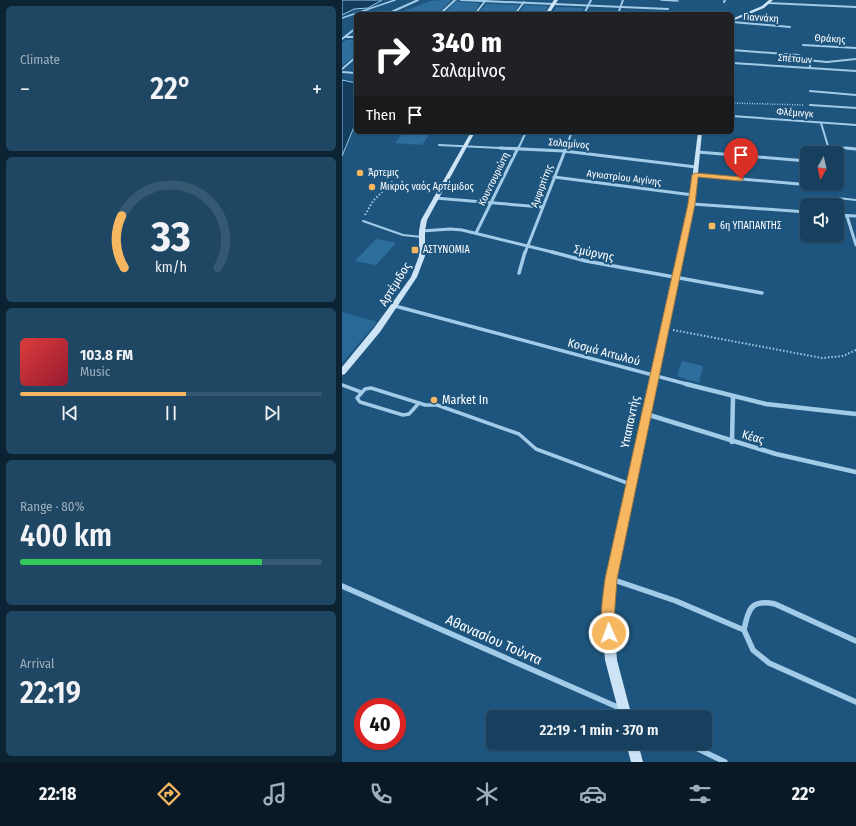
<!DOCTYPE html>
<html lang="en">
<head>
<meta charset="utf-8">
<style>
	:root { --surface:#16405e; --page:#1f4764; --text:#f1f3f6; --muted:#9eafbc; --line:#355973; --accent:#f7b761 }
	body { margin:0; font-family:"Fira Sans Condensed",sans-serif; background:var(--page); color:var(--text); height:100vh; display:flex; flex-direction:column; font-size:15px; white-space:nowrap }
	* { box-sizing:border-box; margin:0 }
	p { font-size:13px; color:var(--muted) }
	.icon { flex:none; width:22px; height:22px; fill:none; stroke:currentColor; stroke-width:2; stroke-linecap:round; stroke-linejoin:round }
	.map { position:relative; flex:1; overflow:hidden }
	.panel { display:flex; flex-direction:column; gap:6px; padding:6px; background:#0c2334; width:342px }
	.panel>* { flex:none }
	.top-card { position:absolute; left:12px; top:12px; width:380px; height:122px; border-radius:6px; box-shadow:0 1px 3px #0004,0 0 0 1px var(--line); background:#202124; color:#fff; overflow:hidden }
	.needle { width:26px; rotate:188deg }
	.fabs { position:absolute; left:458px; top:146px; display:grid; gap:8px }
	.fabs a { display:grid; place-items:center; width:44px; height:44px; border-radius:6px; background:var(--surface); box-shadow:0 1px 3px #0004,0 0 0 1px var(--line); font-size:20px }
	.speed { position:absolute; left:12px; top:698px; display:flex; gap:8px; font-size:20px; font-weight:700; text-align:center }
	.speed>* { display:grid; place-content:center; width:52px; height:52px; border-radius:50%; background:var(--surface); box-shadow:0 1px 3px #0004,0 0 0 1px var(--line); line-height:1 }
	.speed .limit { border:6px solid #d22; background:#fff; color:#111 }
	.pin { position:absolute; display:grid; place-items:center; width:34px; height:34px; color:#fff; margin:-41px -17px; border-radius:50% 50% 50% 0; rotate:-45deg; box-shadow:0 0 4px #0007 }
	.pin .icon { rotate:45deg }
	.me { position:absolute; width:44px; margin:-22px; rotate:358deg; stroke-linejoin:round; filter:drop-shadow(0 0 3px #0008) }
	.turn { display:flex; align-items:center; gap:14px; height:84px; padding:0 12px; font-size:18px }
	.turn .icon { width:52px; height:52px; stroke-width:2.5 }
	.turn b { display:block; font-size:28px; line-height:34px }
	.then { display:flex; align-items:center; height:38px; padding:0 12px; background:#0003; gap:8px; font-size:15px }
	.big { font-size:30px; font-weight:600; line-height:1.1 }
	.panel .card { flex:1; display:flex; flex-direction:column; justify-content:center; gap:6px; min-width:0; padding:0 14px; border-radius:6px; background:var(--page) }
	.panel .dial { align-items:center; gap:0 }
	.dial svg { height:104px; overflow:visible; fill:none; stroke:var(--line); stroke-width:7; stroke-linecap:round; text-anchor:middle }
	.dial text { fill:var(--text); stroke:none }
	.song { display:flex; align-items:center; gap:12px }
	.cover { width:48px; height:48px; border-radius:6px; background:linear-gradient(135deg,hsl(0 70% 55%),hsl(350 70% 35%)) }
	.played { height:4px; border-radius:2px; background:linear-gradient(90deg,var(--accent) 55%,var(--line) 55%) }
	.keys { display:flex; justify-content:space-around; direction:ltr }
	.heat { display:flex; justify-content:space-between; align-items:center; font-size:22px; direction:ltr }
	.charge { height:6px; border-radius:3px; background:linear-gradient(90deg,#34c759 80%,var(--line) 0) }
	.trip { position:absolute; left:144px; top:710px; width:226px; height:40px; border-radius:6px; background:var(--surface); box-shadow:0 1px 3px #0004,0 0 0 1px var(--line); font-weight:600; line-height:40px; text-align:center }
	.tabs { display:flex; height:64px; justify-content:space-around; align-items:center; background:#091a26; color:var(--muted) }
	.tabs .icon { width:28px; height:28px }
	.tabs .selected { color:var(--accent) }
	.tabs b { font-size:18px; color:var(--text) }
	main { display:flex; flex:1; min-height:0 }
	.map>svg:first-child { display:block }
</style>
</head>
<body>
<main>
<section class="panel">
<div class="card"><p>Climate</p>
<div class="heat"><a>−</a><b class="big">22°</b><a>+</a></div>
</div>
<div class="card dial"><svg viewBox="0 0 100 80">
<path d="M14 69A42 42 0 1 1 86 69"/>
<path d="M14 69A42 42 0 0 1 12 29" stroke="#f7b761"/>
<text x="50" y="56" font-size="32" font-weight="700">33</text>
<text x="50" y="72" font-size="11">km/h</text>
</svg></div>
<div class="card">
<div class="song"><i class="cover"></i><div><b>103.8 FM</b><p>Music</p></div></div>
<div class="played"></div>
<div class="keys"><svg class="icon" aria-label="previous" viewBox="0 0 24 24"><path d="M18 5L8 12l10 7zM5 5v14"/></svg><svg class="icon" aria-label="pause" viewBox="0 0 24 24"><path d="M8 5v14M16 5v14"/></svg><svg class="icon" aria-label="next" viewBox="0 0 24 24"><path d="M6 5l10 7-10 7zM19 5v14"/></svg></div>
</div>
<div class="card"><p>Range · 80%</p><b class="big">400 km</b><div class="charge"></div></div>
<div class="card"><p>Arrival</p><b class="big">22:19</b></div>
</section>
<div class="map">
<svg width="514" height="762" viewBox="0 0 514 762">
	<rect width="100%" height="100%" fill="#1e557e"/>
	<!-- green -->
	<polygon fill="#286997" points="0,312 35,322 0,363"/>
	<!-- water -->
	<g fill="#143d5d" stroke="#95c8e9">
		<polygon points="0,0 40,0 26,8 12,9 0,15"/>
		<polygon points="0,80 14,83 14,122 0,156"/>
	</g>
	<!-- building -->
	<g fill="#2e6e9c">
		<polygon points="100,0 109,0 96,14 58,13 88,1"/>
		<polygon points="115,0 119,2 138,3 131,14 102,14"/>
		<polygon points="144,4 177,5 171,14 136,14"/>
		<polygon points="183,5 206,6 202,14 176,14"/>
		<polygon points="214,7 242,8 238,14 209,14"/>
		<polygon points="4,40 14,40 14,55 0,66 0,43"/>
		<polygon points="62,132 89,132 80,145 53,143"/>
		<polygon points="34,239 54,243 34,265 13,261"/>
		<polygon points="340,361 361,366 357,383 335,376"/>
	</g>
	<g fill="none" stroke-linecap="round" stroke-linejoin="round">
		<!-- path-far1 -->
		<polyline stroke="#a2cbe8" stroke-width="1.5" stroke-dasharray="1 1.5" stroke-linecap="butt" points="390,103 461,105"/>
		<!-- path -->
		<g stroke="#a2cbe8" stroke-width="2" stroke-dasharray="1.5 2" stroke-linecap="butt">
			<polyline points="23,215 31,201 51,181"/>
			<polyline points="331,330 480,358 501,356 514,350"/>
		</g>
		<!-- lane-far2 -->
		<g stroke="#a2cbe8" stroke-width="1.5">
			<polyline points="319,0 336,1"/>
			<polyline points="22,11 45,14"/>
			<polyline points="0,18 53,0"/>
		</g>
		<!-- lane-far1 -->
		<g stroke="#a2cbe8" stroke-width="2">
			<polyline points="496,198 514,200"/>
			<polyline points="21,221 61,235 80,237"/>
		</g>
		<!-- lane -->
		<g stroke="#a2cbe8" stroke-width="3.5">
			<polyline points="0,385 19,392"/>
			<polygon points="29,388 77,403 67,414 61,415 18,402 15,398 23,389"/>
			<polyline points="77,403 83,405 95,405 177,434 194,449 288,484"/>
		</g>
		<!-- street-far4 -->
		<g stroke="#a2cbe8" stroke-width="2">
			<polyline points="119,0 326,9"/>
			<polyline points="382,2 383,0"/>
			<polyline points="426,3 514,7"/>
			<polyline points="45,14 76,0"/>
			<polyline points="98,14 113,0"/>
			<polyline points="133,14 144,0"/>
			<polyline points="173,14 182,2"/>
			<polyline points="242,14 249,0"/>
			<polyline points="276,14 281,0"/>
			<polyline points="390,22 448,27"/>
			<polyline points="3,37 14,37"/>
			<polyline points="0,39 14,28"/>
			<polyline points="461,45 514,48"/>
			<polyline points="390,50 456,55 461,57 468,64 468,68"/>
			<polyline points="464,60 485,62 514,59"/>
			<polyline points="390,63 514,71"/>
			<polyline points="0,69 14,57"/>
			<polyline points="0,72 14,73"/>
			<polyline points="468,91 514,95"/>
			<polyline points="468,105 514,108"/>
			<polyline points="390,116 514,125"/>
			<polyline points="479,123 486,146 513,149"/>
			<polyline points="97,145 179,149"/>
			<polyline points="176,149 184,132"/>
			<polyline points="223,149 230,132"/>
		</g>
		<!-- street-far3 -->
		<g stroke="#a2cbe8" stroke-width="3">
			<polyline points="158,148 222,151 354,167"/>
			<polyline points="504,148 514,149"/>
			<polyline points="356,152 465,161"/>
			<polyline points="353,175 491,187"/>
			<polyline points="212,177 351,195"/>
			<polyline points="93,198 200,207"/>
			<polyline points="350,204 465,212"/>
			<polyline points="495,215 514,216"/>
			<polyline points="505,216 514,245"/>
			<polyline points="80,231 108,229 120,230 214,253"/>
			<polyline points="134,233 176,148"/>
			<polyline points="183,253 224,148"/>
		</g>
		<!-- street-far2 -->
		<g stroke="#a2cbe8" stroke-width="3.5">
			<polyline points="210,252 244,261 420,293"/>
			<polyline points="177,273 183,252"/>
			<polyline points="53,306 348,385"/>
		</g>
		<!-- street-far1 -->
		<g stroke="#a2cbe8" stroke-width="4.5">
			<polyline points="344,384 424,404 514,414"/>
			<polyline points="304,414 434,454 514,472"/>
			<polyline points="390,442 391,397"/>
		</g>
		<!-- street -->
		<g stroke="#a2cbe8" stroke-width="5.5">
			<polyline points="269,579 334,601 402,630 411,650 427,663 514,702"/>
			<polyline points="0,586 280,709"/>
			<path d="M402,630c4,-21 7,-31 31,-26l81,37"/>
			<polyline points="286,712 293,717"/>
			<polyline points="344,743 383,762"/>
		</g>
		<!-- secondary -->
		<g fill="#cce4f6" fill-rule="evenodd">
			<polygon points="212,0 216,0 207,14 203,14"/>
			<polygon points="427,0 431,0 422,8 390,21 390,19 420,6"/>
			<polygon points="129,132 133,132 85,220 83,231 83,256 75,277 38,332 3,374 0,375 0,367 32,328 69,277 77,256 77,231 79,220"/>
			<polygon points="356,132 360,132 353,204 274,579 272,619 275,660 290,717 278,717 263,660 260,619 264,579 347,204"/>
			<polygon points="284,743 296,743 301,762 289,762"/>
		</g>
	</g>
	<!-- route -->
	<path fill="#f7b761" stroke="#a1773f" d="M353,173l46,4 3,2 -3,2 -43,-4 -3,27 -78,375 -3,40 2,14 -2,4 -5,2 -4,-2c-7,-16 -2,-40 0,-58l83,-375 4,-29z"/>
	<!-- markers -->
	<g fill="#f7b761" stroke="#1e557e" stroke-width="1.5">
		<circle cx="18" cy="173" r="4"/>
		<circle cx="30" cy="187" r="4"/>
		<rect x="366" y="222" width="8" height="8" rx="2"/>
		<rect x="69" y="246" width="8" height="8" rx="2"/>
		<circle cx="92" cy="400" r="4"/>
	</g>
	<g text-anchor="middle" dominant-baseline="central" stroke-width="4" stroke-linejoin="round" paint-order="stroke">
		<!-- far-street labels -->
		<g font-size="10" fill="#fff" stroke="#1e557e">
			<text transform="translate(419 18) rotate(4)">Γιαννάκη</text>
			<text transform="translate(488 39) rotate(4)">Θράκης</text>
			<text transform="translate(453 59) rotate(4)">Σπέτσων</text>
			<text transform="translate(453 113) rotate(4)">Φλέμινγκ</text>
			<text transform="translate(227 144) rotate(5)">Σαλαμίνος</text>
			<text transform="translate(282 178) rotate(7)">Αγκιστρίου Αιγίνης</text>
			<text transform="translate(152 179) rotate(-64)">Κουντουριώτη</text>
			<text transform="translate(200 186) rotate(-69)">Αμφιρτίτης</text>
		</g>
		<!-- far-poi labels -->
		<g font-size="10" fill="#fff" stroke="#1e557e" text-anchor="start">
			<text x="26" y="173">Άρτεμις</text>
			<text x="38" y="187">Μικρός ναός Αρτέμιδος</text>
			<text x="378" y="226">6η ΥΠΑΠΑΝΤΗΣ</text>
			<text x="81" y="250">ΑΣΤΥΝΟΜΙΑ</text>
		</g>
		<!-- street labels -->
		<g font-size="12" fill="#fff" stroke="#1e557e">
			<text transform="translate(252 253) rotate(12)">Σμύρνης</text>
			<text transform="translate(53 284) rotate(-58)">Αρτέμιδος</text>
			<text transform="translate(262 352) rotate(15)">Κοσμά Αιτωλού</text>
			<text transform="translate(288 422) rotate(-78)">Υπαπαντής</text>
			<text transform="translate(411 437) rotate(16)">Κέας</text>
		</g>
		<!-- poi labels -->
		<g font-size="12" fill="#fff" stroke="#1e557e" text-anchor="start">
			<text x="100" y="400">Market In</text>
		</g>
		<!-- near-street labels -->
		<g font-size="14" fill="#fff" stroke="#1e557e">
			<text transform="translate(152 640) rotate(24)">Αθανασίου Τούντα</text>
		</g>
	</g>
</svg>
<div class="fabs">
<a><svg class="needle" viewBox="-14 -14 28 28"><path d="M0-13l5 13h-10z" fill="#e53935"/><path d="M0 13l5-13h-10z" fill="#9eafbc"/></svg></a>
<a><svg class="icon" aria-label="sound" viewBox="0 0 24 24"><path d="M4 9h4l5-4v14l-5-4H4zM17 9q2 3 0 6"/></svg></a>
</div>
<div class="speed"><div class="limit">40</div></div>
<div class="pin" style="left:399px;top:179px;background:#d93025"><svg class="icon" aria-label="arrive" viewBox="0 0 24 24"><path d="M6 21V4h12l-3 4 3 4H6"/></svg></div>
<svg class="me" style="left:267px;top:633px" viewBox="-20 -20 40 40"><circle r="17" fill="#f7b761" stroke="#fff" stroke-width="3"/><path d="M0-11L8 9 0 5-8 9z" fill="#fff"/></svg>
<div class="trip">22:19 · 1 min · 370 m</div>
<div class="top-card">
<div class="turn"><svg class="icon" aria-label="right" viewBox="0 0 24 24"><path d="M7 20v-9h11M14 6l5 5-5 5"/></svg><div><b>340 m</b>Σαλαμίνος</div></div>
<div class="then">Then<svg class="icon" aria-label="arrive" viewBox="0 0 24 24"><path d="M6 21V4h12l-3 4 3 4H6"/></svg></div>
</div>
</div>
</main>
<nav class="tabs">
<b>22:18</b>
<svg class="icon selected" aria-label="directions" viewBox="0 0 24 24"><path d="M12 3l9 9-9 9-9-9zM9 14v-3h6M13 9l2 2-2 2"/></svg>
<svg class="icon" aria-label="music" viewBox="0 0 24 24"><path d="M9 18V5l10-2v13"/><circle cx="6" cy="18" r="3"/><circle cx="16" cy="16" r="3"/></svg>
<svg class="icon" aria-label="phone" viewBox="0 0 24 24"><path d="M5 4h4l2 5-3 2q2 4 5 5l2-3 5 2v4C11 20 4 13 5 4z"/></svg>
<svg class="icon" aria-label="climate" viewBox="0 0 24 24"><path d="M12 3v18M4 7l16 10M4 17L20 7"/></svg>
<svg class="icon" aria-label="car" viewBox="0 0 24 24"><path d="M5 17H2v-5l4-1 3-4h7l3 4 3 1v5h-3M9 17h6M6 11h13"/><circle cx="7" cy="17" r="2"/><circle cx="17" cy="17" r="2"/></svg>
<svg class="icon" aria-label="filters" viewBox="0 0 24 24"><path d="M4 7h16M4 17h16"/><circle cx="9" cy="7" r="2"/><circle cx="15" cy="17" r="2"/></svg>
<b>22°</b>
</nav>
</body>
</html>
